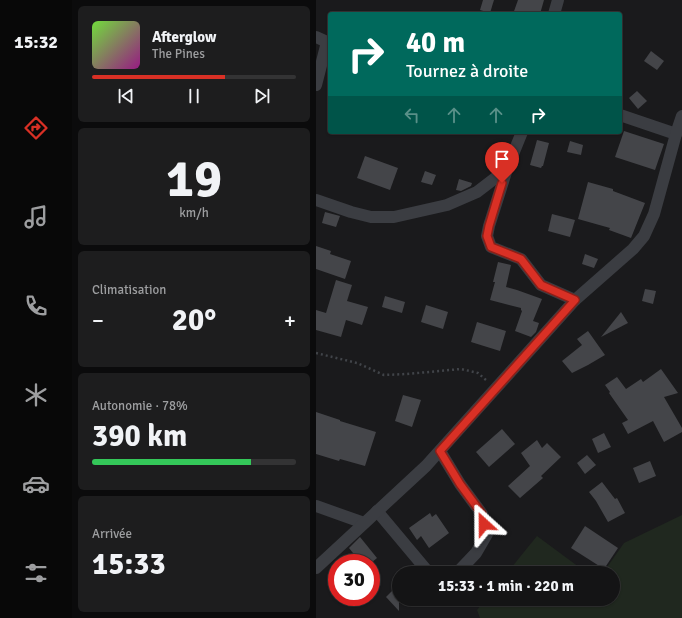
<!DOCTYPE html>
<html lang="fr">
<head>
<meta charset="utf-8">
<style>
	:root { --surface:#141415; --page:#1d1d1e; --text:#f1f3f6; --muted:#9d9ea0; --line:#333334; --accent:#d93025 }
	body { margin:0; font-family:Signika,sans-serif; background:var(--page); color:var(--text); height:100vh; display:flex; flex-direction:column; font-size:15px; white-space:nowrap }
	* { box-sizing:border-box; margin:0 }
	p { font-size:13px; color:var(--muted) }
	.icon { flex:none; width:22px; height:22px; fill:none; stroke:currentColor; stroke-width:2; stroke-linecap:round; stroke-linejoin:round }
	.map { position:relative; flex:1; overflow:hidden }
	.details { display:flex; flex-direction:column; gap:6px; padding:6px; background:#0b0b0c; width:244px }
	.details>* { flex:none }
	.hud { position:absolute; left:12px; top:12px; width:294px; height:122px; border-radius:4px; box-shadow:0 1px 3px #0004,0 0 0 1px var(--line); background:#00695c; color:#fff; overflow:hidden }
	.speed { position:absolute; left:12px; top:554px; display:flex; gap:8px; font-size:20px; font-weight:700; text-align:center }
	.speed>* { display:grid; place-content:center; width:52px; height:52px; border-radius:50%; background:var(--surface); box-shadow:0 1px 3px #0004,0 0 0 1px var(--line); line-height:1 }
	.speed .limit { border:6px solid #d22; background:#fff; color:#111 }
	.pin { position:absolute; display:grid; place-items:center; width:34px; height:34px; color:#fff; margin:-41px -17px; border-radius:50% 50% 50% 0; rotate:-45deg; box-shadow:0 0 4px #0007 }
	.pin .icon { rotate:45deg }
	.me { position:absolute; width:44px; margin:-22px; rotate:336deg; stroke-linejoin:round; filter:drop-shadow(0 0 3px #0008) }
	.turn { display:flex; align-items:center; gap:14px; height:84px; padding:0 12px; font-size:18px }
	.turn .icon { width:52px; height:52px; stroke-width:2.5 }
	.turn b { display:block; font-size:28px; line-height:34px }
	.lanes { display:flex; align-items:center; height:38px; padding:0 12px; background:#0003; justify-content:center; gap:20px; direction:ltr }
	.lanes .off { opacity:.35 }
	.big { font-size:30px; font-weight:700; line-height:1.1 }
	.details .card { flex:1; display:flex; flex-direction:column; justify-content:center; gap:6px; min-width:0; padding:0 14px; border-radius:6px; background:var(--page) }
	.details .dial { align-items:center; gap:0 }
	.dial b { font-size:52px; line-height:1 }
	.song { display:flex; align-items:center; gap:12px }
	.cover { width:48px; height:48px; border-radius:6px; background:linear-gradient(135deg,hsl(100 70% 55%),hsl(310 70% 35%)) }
	.played { height:4px; border-radius:2px; background:linear-gradient(90deg,var(--accent) 65%,var(--line) 65%) }
	.keys { display:flex; justify-content:space-around; direction:ltr }
	.heat { display:flex; justify-content:space-between; align-items:center; font-size:22px; direction:ltr }
	.charge { height:6px; border-radius:3px; background:linear-gradient(90deg,#34c759 78%,var(--line) 0) }
	.trip { position:absolute; left:76px; top:566px; width:228px; height:40px; border-radius:20px; background:var(--surface); box-shadow:0 1px 3px #0004,0 0 0 1px var(--line); font-weight:700; line-height:40px; text-align:center }
	main { display:flex; flex:1; min-height:0 }
	.menu { display:flex; flex-direction:column; width:72px; justify-content:space-around; align-items:center; background:#080808; color:var(--muted) }
	.menu .icon { width:28px; height:28px }
	.menu .current { color:var(--accent) }
	.menu b { font-size:18px; color:var(--text) }
	.map>svg:first-child { display:block }
</style>
</head>
<body>
<main>
<nav class="menu">
<b>15:32</b>
<svg class="icon current" aria-label="directions" viewBox="0 0 24 24"><path d="M12 3l9 9-9 9-9-9zM9 14v-3h6M13 9l2 2-2 2"/></svg>
<svg class="icon" aria-label="music" viewBox="0 0 24 24"><path d="M9 18V5l10-2v13"/><circle cx="6" cy="18" r="3"/><circle cx="16" cy="16" r="3"/></svg>
<svg class="icon" aria-label="phone" viewBox="0 0 24 24"><path d="M5 4h4l2 5-3 2q2 4 5 5l2-3 5 2v4C11 20 4 13 5 4z"/></svg>
<svg class="icon" aria-label="climate" viewBox="0 0 24 24"><path d="M12 3v18M4 7l16 10M4 17L20 7"/></svg>
<svg class="icon" aria-label="car" viewBox="0 0 24 24"><path d="M5 17H2v-5l4-1 3-4h7l3 4 3 1v5h-3M9 17h6M6 11h13"/><circle cx="7" cy="17" r="2"/><circle cx="17" cy="17" r="2"/></svg>
<svg class="icon" aria-label="filters" viewBox="0 0 24 24"><path d="M4 7h16M4 17h16"/><circle cx="9" cy="7" r="2"/><circle cx="15" cy="17" r="2"/></svg>
</nav>
<section class="details">
<div class="card">
<div class="song"><i class="cover"></i><div><b>Afterglow</b><p>The Pines</p></div></div>
<div class="played"></div>
<div class="keys"><svg class="icon" aria-label="previous" viewBox="0 0 24 24"><path d="M18 5L8 12l10 7zM5 5v14"/></svg><svg class="icon" aria-label="pause" viewBox="0 0 24 24"><path d="M8 5v14M16 5v14"/></svg><svg class="icon" aria-label="next" viewBox="0 0 24 24"><path d="M6 5l10 7-10 7zM19 5v14"/></svg></div>
</div>
<div class="card dial"><b>19</b><p>km/h</p></div>
<div class="card"><p>Climatisation</p>
<div class="heat"><a>−</a><b class="big">20°</b><a>+</a></div>
</div>
<div class="card"><p>Autonomie · 78%</p><b class="big">390 km</b><div class="charge"></div></div>
<div class="card"><p>Arrivée</p><b class="big">15:33</b></div>
</section>
<div class="map">
<svg width="366" height="618" viewBox="0 0 366 618">
	<rect width="100%" height="100%" fill="#1a1a1c"/>
	<!-- green -->
	<g fill="#20281f">
		<polygon points="366,515 366,618 164,618 161,610 170,599 297,599 297,573 287,573 308,543"/>
		<polygon points="221,536 271,573 191,573"/>
	</g>
	<!-- building -->
	<g fill="#444549">
		<polygon points="167,0 178,0 174,13 164,10"/>
		<polygon points="202,0 228,0 224,14 197,14"/>
		<polygon points="335,51 348,61 341,70 328,61"/>
		<polygon points="321,91 331,101 322,109 313,98"/>
		<polygon points="308,131 348,144 339,170 299,157"/>
		<polygon points="221,140 233,143 227,166 226,166 225,168 214,165"/>
		<polygon points="254,141 267,145 265,155 251,152"/>
		<polygon points="49,156 82,168 74,190 41,178"/>
		<polygon points="109,171 120,175 116,185 105,182"/>
		<polygon points="143,179 156,183 155,186 145,191 140,190"/>
		<polygon points="272,182 297,189 297,191 329,203 315,238 293,230 294,228 262,219"/>
		<polygon points="9,212 24,216 20,227 6,223"/>
		<polygon points="236,214 259,220 254,237 232,231"/>
		<polygon points="0,246 15,251 14,254 35,261 29,279 0,269"/>
		<polygon points="269,254 282,259 278,268 266,264"/>
		<polygon points="182,262 195,265 190,287 201,290 226,299 217,321 223,323 220,332 215,337 199,331 206,311 205,310 205,308 174,300 179,282 177,282"/>
		<polygon points="20,280 36,285 31,301 52,307 46,325 30,320 25,337 0,330 0,310 10,313"/>
		<polygon points="329,289 340,291 337,304 326,301"/>
		<polygon points="69,296 89,302 86,313 66,307"/>
		<polygon points="110,305 132,312 127,329 105,322"/>
		<polygon points="305,312 312,323 285,337"/>
		<polygon points="161,322 190,331 184,351 155,342"/>
		<polygon points="272,331 289,355 272,365 256,373 246,361 266,345 261,339"/>
		<polygon points="345,369 362,393 348,397 366,428 366,432 348,442 337,421 312,434 306,423 312,420 293,393 294,392 289,385 301,377 310,389 325,379 327,382"/>
		<polygon points="87,395 105,400 96,427 79,421"/>
		<polygon points="0,412 24,420 24,421 60,432 49,466 24,459 23,461 0,454"/>
		<polygon points="186,429 199,444 173,467 160,452"/>
		<polygon points="288,433 295,447 282,453 276,439"/>
		<polygon points="221,440 226,448 231,443 245,457 225,476 227,478 204,498 192,486 214,466 205,453"/>
		<polygon points="271,455 280,465 269,474 261,463"/>
		<polygon points="334,461 340,476 323,483 317,468"/>
		<polygon points="286,482 299,499 301,498 309,513 292,522 280,501 273,492"/>
		<polygon points="114,513 116,517 120,514 133,533 113,548 105,536 101,540 93,528"/>
		<polygon points="269,526 302,548 288,569 255,548"/>
		<polygon points="44,537 61,558 55,563 45,563 33,548"/>
		<polygon points="83,584 83,611 70,597"/>
	</g>
	<g fill="none" stroke-linecap="round" stroke-linejoin="round">
		<!-- path -->
		<polyline stroke="#414449" stroke-width="2.5" stroke-dasharray="2 3" stroke-linecap="butt" points="0,353 41,363 68,375 91,374 145,369 162,373 170,380"/>
		<!-- street -->
		<g stroke="#3b3d42" stroke-width="12">
			<polyline points="238,14 242,0"/>
			<polyline points="0,37 11,42 0,85"/>
			<polyline points="304,115 360,134"/>
			<polyline points="206,132 191,169 173,226 171,236 175,247 205,259 225,285 259,300"/>
			<polyline points="0,200 35,212 55,217 78,217 131,205 161,192 191,169"/>
			<polyline points="124,451 144,484 166,514 171,534 160,553 141,573"/>
			<polyline points="0,506 48,523"/>
			<polyline points="61,511 113,573"/>
			<polyline points="0,568 110,466 259,300 317,249 328,236 338,214 360,134 366,116"/>
		</g>
	</g>
	<g fill="none" stroke-linecap="round" stroke-linejoin="round">
		<defs>
			<polyline id="route" points="168,524 166,514 144,484 124,451 259,300 225,285 205,259 175,247 171,236 173,226 186,183"/>
		</defs>
		<!-- route casing -->
		<use href="#route" stroke="#8d1f18" stroke-width="10"/>
		<!-- route -->
		<use href="#route" stroke="#d93025" stroke-width="7"/>
	</g>
</svg>
<div class="speed"><div class="limit">30</div></div>
<div class="pin" style="left:186px;top:183px;background:#d93025"><svg class="icon" aria-label="arrive" viewBox="0 0 24 24"><path d="M6 21V4h12l-3 4 3 4H6"/></svg></div>
<svg class="me" style="left:168px;top:524px" viewBox="-20 -20 40 40"><path d="M0-17L14 15 0 8-14 15z" fill="#d93025" stroke="#fff" stroke-width="4"/></svg>
<div class="trip">15:33 · 1 min · 220 m</div>
<div class="hud">
<div class="turn"><svg class="icon" aria-label="right" viewBox="0 0 24 24"><path d="M7 20v-9h11M14 6l5 5-5 5"/></svg><div><b>40 m</b>Tournez à droite</div></div>
<div class="lanes"><svg class="icon off" aria-label="left" viewBox="0 0 24 24"><path d="M17 20v-9H6M10 6l-5 5 5 5"/></svg><svg class="icon off" aria-label="ahead" viewBox="0 0 24 24"><path d="M12 20V5M6 11l6-6 6 6"/></svg><svg class="icon off" aria-label="ahead" viewBox="0 0 24 24"><path d="M12 20V5M6 11l6-6 6 6"/></svg><svg class="icon" aria-label="right" viewBox="0 0 24 24"><path d="M7 20v-9h11M14 6l5 5-5 5"/></svg></div>
</div>
</div>
</main>
</body>
</html>
